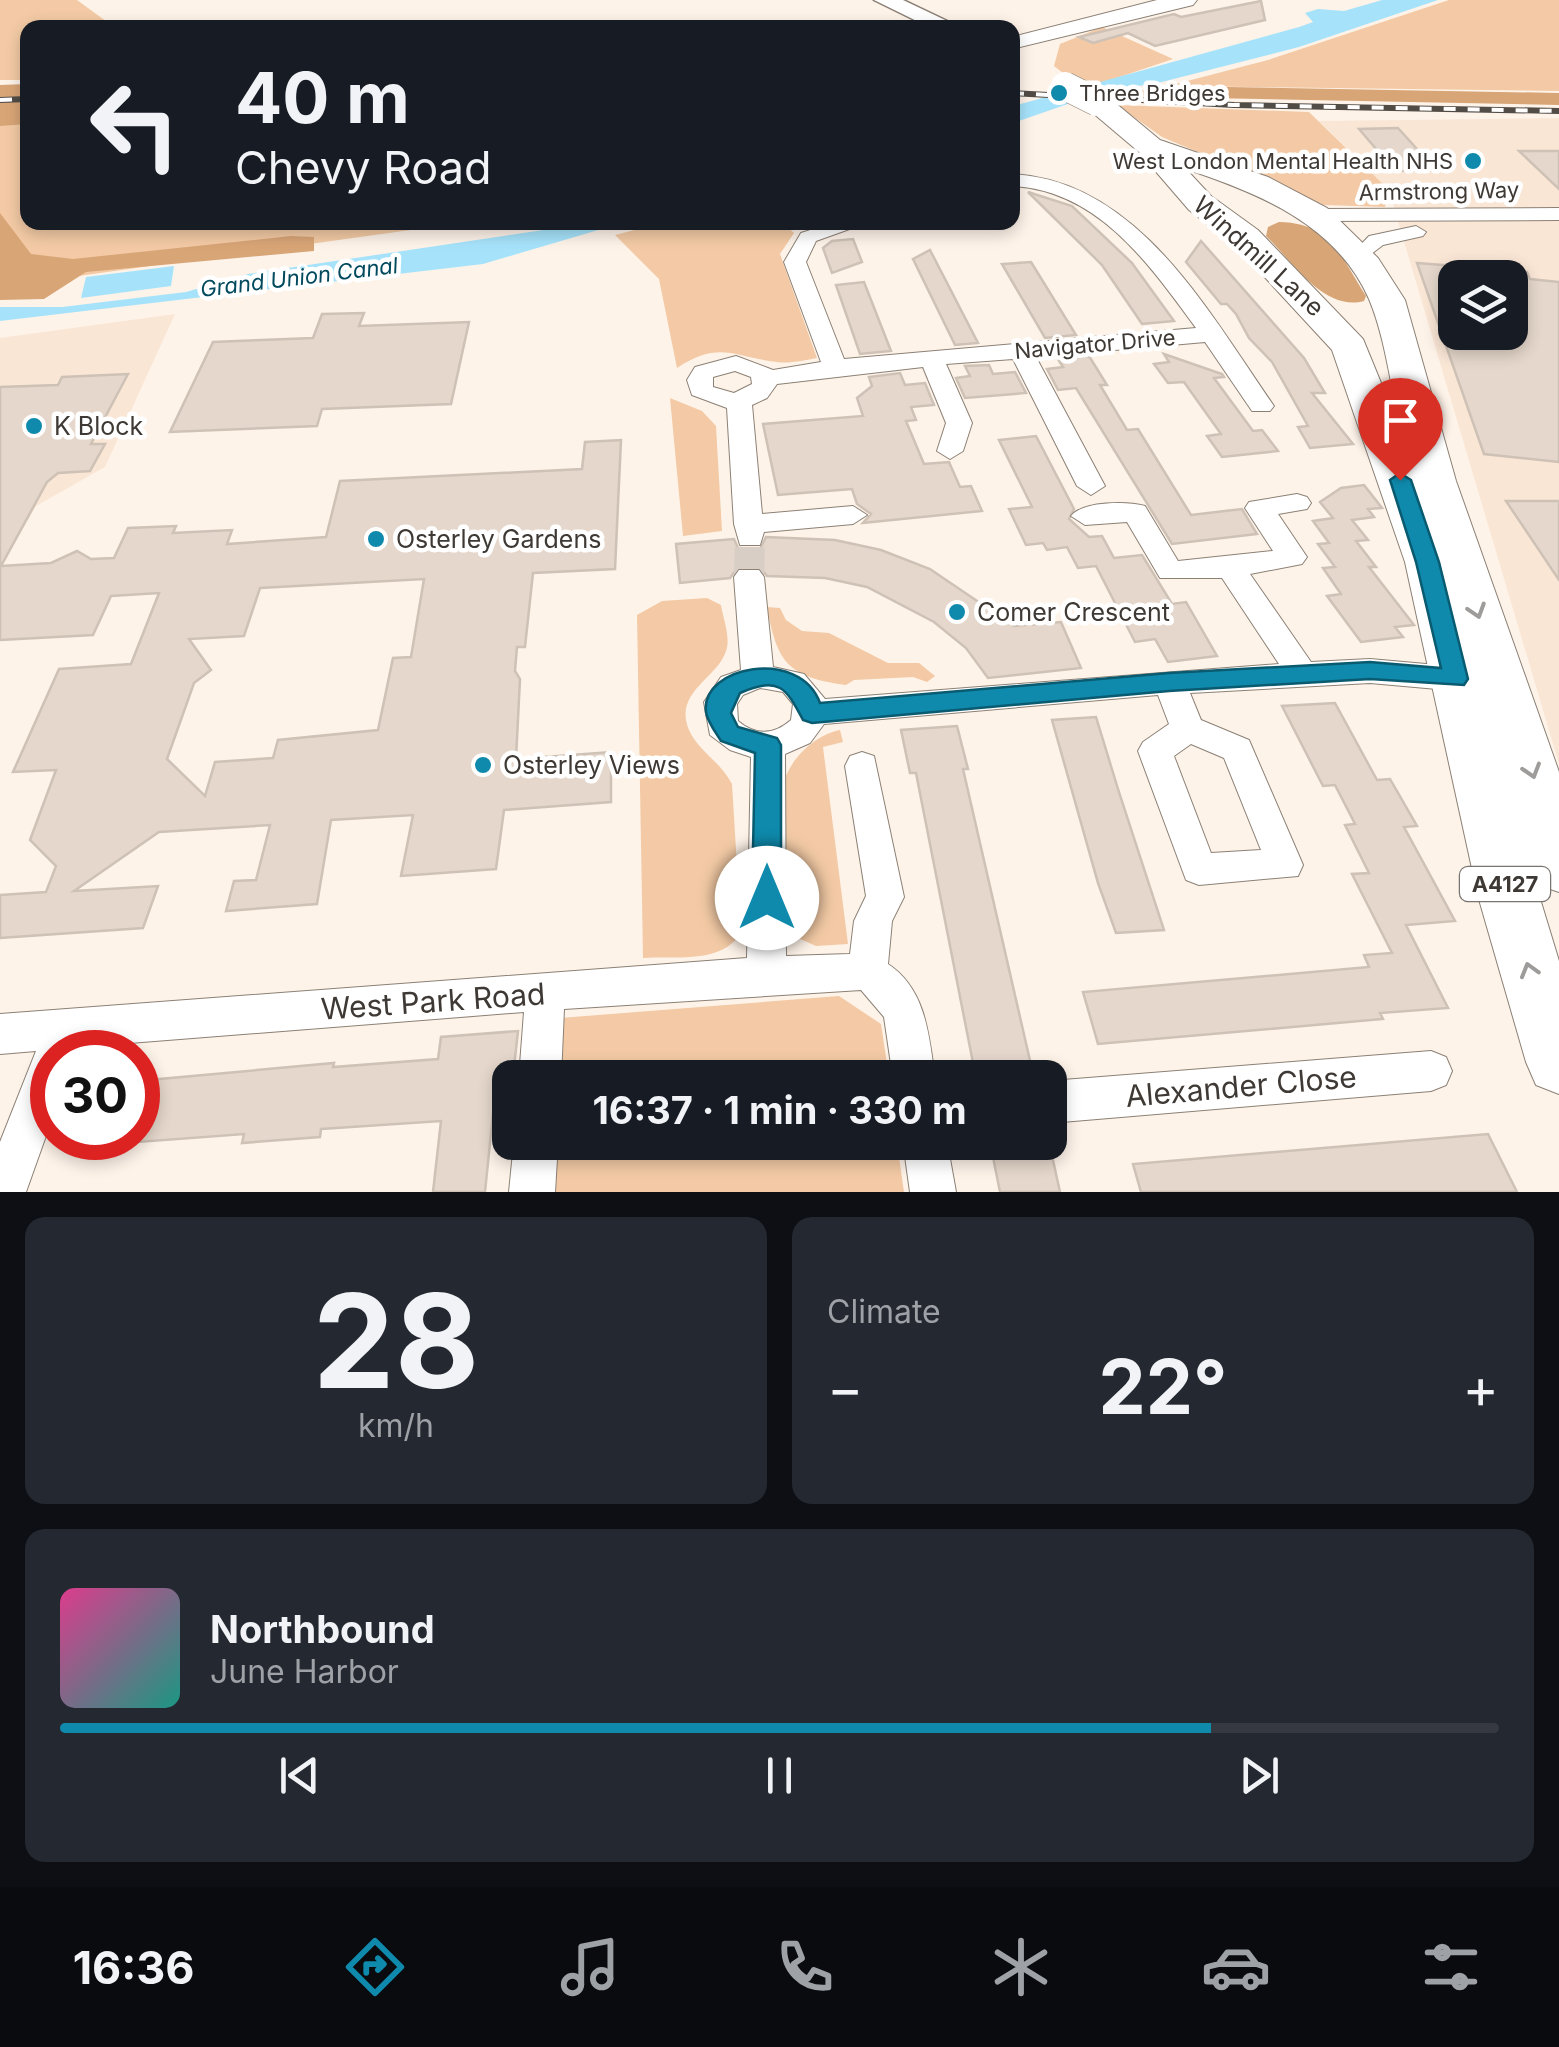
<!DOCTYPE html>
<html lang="en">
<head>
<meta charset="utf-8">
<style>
	:root { --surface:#171b24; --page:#242831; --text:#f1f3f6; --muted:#9ea1a6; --line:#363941; --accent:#0f8aac }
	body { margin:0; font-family:Inter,sans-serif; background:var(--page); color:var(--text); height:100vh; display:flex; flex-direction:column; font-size:38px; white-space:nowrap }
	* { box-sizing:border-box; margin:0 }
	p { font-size:32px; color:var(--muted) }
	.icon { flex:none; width:55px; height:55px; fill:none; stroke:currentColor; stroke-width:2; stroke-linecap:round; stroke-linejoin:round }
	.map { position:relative; height:1192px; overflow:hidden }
	.drawer { display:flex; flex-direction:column; gap:25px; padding:25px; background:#0d0f14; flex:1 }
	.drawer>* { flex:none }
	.hud { position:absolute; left:20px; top:20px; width:1000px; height:210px; border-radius:20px; box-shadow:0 5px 15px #0003; background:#171b24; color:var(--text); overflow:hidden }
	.tools { position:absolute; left:1438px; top:260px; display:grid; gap:20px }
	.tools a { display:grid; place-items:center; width:90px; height:90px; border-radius:20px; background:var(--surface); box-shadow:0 5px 15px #0003; font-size:50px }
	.speed { position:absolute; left:30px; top:1030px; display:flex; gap:20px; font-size:50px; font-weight:700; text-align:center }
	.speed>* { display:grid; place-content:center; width:130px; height:130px; border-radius:50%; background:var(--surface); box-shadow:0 5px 15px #0003; line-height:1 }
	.speed .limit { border:15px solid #d22; background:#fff; color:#111 }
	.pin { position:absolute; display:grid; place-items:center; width:85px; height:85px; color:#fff; margin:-102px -42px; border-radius:50% 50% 50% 0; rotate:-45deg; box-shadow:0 0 10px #0007 }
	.pin .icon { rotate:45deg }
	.me { position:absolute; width:110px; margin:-55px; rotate:0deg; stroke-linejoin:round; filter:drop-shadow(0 0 8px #0008) }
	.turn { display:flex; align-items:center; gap:35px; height:210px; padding:0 50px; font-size:45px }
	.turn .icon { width:130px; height:130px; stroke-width:2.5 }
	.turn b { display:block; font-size:70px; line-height:85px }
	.big { font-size:75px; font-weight:700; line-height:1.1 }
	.drawer .card { flex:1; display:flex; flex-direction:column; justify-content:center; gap:15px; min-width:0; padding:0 35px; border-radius:20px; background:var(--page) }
	.drawer .dial { align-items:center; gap:0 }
	.dial b { font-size:130px; line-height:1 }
	.song { display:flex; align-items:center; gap:30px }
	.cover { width:120px; height:120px; border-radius:15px; background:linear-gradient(135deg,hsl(330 70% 55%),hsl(170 70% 35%)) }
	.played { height:10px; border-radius:5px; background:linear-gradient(90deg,var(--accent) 80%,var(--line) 80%) }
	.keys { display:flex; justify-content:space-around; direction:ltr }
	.heat { display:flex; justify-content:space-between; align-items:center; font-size:55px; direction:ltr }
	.drawer .tiles { flex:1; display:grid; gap:25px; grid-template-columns:1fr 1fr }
	.card:last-child { grid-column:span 2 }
	.trip { position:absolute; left:492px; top:1060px; width:575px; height:100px; border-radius:20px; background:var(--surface); box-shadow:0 5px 15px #0003; font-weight:700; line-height:100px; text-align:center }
	.tab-bar { display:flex; height:160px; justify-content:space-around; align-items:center; background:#090b0e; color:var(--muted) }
	.tab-bar .icon { width:70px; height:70px }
	.tab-bar .selected { color:var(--accent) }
	.tab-bar b { font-size:45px; color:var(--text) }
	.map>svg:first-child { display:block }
</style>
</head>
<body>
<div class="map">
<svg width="1559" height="1192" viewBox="0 0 1559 1192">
	<rect width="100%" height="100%" fill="#fef3e9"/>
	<!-- built -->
	<g fill="#fae6d5" fill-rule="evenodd">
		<path d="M1559,118v646l-170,-573 -70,-70zM1455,278h55v54h-55z"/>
		<polygon points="175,314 105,467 36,506 0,569 0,338"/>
	</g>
	<!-- green -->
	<g fill="#f3caa5">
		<polygon points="0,0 77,0 114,27 28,28 27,80 0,80"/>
		<polygon points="1449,0 1559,0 1559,91 1168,86 1268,60"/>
		<polygon points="1102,27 1173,59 1084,89 1054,66 1060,44"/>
		<polygon points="1117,105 1309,112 1389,190 1385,207 1324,205 1162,137"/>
		<polygon points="27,107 28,222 461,223 64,278 0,282 0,108"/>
		<path d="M666,222l117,1 11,10 -14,21 37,104c-12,2 -28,6 -40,4 -44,-5 -57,-22 -100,6l-18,-89 -44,-44z"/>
		<polygon points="670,398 702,411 716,426 722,531 683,536"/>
		<path d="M707,598l14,7c2,13 10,33 5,46 -9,28 -53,41 -37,79 10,22 31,31 43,54l9,148c-17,32 -65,24 -98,26l-6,-343 25,-14z"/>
		<path d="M767,607l13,1 6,12 16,11 27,2 59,30h31l16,13 -8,6 -14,-5 -59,3 -8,5c-58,-8 -69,-22 -79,-78z"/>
		<path d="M840,730l3,12 -20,5 25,197 -32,2 -18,-8 -4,-15c-3,-28 -17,-111 -12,-134 5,-28 32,-54 58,-59z"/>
		<polygon points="839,996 881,1024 889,1077 558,1078 560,1018"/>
		<polygon points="555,1142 897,1143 904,1192 553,1192"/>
	</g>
	<!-- forest -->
	<g fill="#d8a576">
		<polygon points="27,84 27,124 0,126 0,85"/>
		<polygon points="1169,86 1559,93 1559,105 1109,96"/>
		<polygon points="0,213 31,254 73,259 291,236 314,237 314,251 86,272 44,299 0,300"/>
		<path d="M1279,222c53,1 61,34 87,74l-2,5c-40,11 -72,-40 -98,-65l2,-9z"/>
	</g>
	<!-- water -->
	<g fill="#a6e3fb">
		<polygon points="1382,0 1438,0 1299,47 1150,85 1117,87 1013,123 1013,106 1299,27 1313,22 1305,13 1318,9 1344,11"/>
		<polygon points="597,222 622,223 483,264 0,321 0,307 62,307 186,292 248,274"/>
		<polygon points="174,266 171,286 81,298 86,277"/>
	</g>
	<!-- building -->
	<g fill="#e5d7cb" stroke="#cec1b5" stroke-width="2.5" fill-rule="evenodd">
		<polygon points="1261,1 1265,20 1155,46 1128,33 1093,43 1079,37 1174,14 1181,17"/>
		<polygon points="1398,128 1436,170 1395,171 1359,129"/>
		<polygon points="1519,151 1559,151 1559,189"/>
		<polygon points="1028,192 1072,206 1132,263 1174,321 1142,324 1102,265"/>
		<polygon points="853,239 862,262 832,273 823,248 832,241"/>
		<polygon points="1201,241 1304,358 1325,393 1312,393 1353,444 1310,448 1298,427 1308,426 1272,362 1249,338 1236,314 1227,304 1221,304 1186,262"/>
		<polygon points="930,250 978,343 955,345 913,259"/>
		<polygon points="1031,262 1076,335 1045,338 1002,264"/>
		<polygon points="1417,263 1455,266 1455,342 1510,347 1510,271 1527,272 1530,279 1559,282 1559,462 1484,454"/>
		<polygon points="864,282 891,351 860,354 836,285"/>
		<polygon points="364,313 359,326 469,322 451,404 322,409 317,426 170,432 213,342 313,338 322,314"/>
		<polygon points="1164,354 1222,374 1224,377 1214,378 1253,431 1262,430 1278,451 1222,457 1207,436 1221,434 1184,382 1168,383 1154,364 1169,362"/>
		<polygon points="1089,356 1107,385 1100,385 1127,430 1138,429 1191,515 1242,509 1257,534 1172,544 1076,388 1058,390 1047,369 1063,367 1058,359"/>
		<polygon points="989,365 993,374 1015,372 1026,393 965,398 956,378 970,376 965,366"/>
		<polygon points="900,373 905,385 925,383 934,405 911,407 916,420 906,421 924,464 949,462 960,487 971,486 982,511 863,523 871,514 857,504 852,489 778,495 763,424 863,416 857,398 872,386 869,377"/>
		<path d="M128,374l-37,70h14l-15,27 -32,2 -11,9 -46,84 50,-3 26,-12 14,8 23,-1 14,-30 48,-2 -3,7 59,-3 -5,14 99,-7 14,-56 242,-12 3,-27 36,-2 -6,129 -82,4 -8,74h-8l-2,24 5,8 -4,80 95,-7v50l-107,8 -8,59 -95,7 12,-61 -82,5 -14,84 -91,7 8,-30 22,-1 14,-55 -111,7 -85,59 84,-5 -15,42 -143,10v-43l46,-3 10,-26 -26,-26 26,-70 -43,2 46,-103 72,-5 28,-71 -48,3 -18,39 -93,5v-253l58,-2 4,-8zM424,579l-13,78 -18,1 -15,72 -100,10 -5,18 -58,4 -10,34 -38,-37 27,-76 17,-13 -22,-31 55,-3 16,-48z"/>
		<polygon points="1036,436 1074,509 1069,519 1089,537 1102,536 1114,558 1142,555 1172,604 1186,602 1217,656 1168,662 1155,639 1135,642 1096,566 1078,568 1067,547 1047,550 1043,543 1026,545 1009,509 1032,507 999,440"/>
		<polygon points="1364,485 1382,508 1368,509 1374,517 1352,520 1368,540 1356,541 1376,567 1369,567 1414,625 1395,627 1403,637 1361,642 1327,596 1341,594 1323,568 1335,567 1318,544 1329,543 1313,521 1333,518 1320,502 1341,488"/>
		<polygon points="1506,501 1559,501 1559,580"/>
		<polygon points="766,537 835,540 881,550 930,569 1014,626 1061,622 1081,668 988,678 966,648 934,622 867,587 825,578 767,576 759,566 739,566 730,578 680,583 676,544 734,539 738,548 760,549"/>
		<polygon points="1335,703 1377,780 1390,779 1417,826 1404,827 1455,921 1406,925 1448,1008 1380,1013 1383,1019 1098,1044 1083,992 1369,967 1364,955 1392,953 1352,874 1369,873 1345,825 1355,824 1335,785 1323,786 1282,706"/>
		<polygon points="1096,717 1118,789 1164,930 1116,933 1098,883 1052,720"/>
		<polygon points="957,726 968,769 963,769 1034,1078 976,1078 916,773 910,773 901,730"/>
		<polygon points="518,1031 510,1103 494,1104 485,1192 433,1192 441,1121 321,1129 320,1137 242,1143 244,1134 138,1142 138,1081 334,1063 333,1067 438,1059 441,1037"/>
		<polygon points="1488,1134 1517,1192 1141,1192 1133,1164"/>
		<polygon points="990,1142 1049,1142 1060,1192 1000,1192"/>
	</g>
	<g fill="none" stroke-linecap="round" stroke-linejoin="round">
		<!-- minor-tunnel -->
		<polyline stroke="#d8cec5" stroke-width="30" stroke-dasharray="30 15" stroke-linecap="butt" points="749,577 750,538"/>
		<defs>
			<g id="minor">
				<path d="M1012,174c126,6 197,139 262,232l-4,5h-18l-47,-69 -169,15 69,129 -14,9 -14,-9 -64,-127 -67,5 26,59 -9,28 -13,8 -13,-8 9,-28 -23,-56 -146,17 -10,14 -15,7 10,109 91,-8 14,9 -14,9 -89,8 -4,13h-20l-6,-21 -7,-116 -35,-13 -5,-15 8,-13 41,-11 37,14 48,-8 -37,-100 17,-29 34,-11h34l-53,19 -10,21 38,97 352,-31c-47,-64 -98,-138 -184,-142zM735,371l16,6 1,7 -18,9 -21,-6v-10z"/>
				<polygon points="1559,208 1559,220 1319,221 1309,215 1319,209"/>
				<polygon points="1416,226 1426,232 1423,236 1383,245 1362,261 1351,255 1369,236"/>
				<path d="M1297,494l10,3 4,6 -4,6 -29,5 29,43 -5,7 -52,10 61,88 59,-3 101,9 11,4 5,8 -5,8 -11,4 -101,-9 -180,10 11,27 48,20 54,125 -5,11 -99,9 -13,-5 -48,-129 5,-9 26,-18 -11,-29 -334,29 -14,19 -25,11 1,202 64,-2 4,-33 12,-25 -21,-130 5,-10 12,-4 12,4 30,141 -12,24 -4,43c38,25 41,71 47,114h-42l-9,-61 -23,-27 -297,19 -3,69h-42l5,-66 -458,36 2,4h-16v67l-26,73h-26v-50l36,-91 -36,3v-40l747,-56 4,-201 -21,-7 -20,-15 -6,-33 17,-25 20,-7 -7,-93 5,-7h20l5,7 9,90 31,7 21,25 454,-35 -57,-86h-62l-33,-56 -42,3 -14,-9c12,-15 56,-15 74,-10l33,55 95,-10 -28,-43 4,-6zM760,688l23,4 10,12 -2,16c-17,15 -35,16 -53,1l-1,-17 6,-9zM1191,744l33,14 37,92 -50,3 -37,-97z"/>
				<polygon points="1431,1051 1446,1057 1452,1071 1446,1085 1431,1091 1050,1123 1050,1081"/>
				<polygon points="514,1142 558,1142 555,1192 509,1192"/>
				<polygon points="903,1142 947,1142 956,1192 910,1192"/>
			</g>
			<polygon id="secondary" points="874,0 903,0 962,28 931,28"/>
			<g id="primary">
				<polygon points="1157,0 1197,0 1193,5 1012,49 1012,37"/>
				<path d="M1097,94l10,2 53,44 108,37 59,31 51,50 27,42 51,181 103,291v120l-21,-7 -7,-16 28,92v133l-23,-9 -10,-23 -48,-166 -73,-334 -73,-212 -98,-106 -45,-34 -50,-58 -52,-44 -4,-6 4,-6zM1186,169c72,24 150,55 183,130 17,40 22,92 33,135l-39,-95 -105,-109 -47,-34z"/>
			</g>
		</defs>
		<!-- minor casing -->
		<use href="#minor" stroke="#8c8075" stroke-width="2"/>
		<!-- secondary casing -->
		<use href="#secondary" stroke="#8c8075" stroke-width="3"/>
		<!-- primary casing -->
		<use href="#primary" stroke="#8c8075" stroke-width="2"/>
		<!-- minor -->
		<use href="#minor" fill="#fff" fill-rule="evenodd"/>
		<!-- secondary -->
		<use href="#secondary" fill="#fff" fill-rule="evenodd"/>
		<!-- primary -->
		<use href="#primary" fill="#fff" fill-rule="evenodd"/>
		<defs>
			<g id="rail">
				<polyline points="1012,93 1234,105 1559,111"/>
				<polyline points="0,100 28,99"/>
			</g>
		</defs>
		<!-- rail casing -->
		<use href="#rail" stroke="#514c46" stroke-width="6"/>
		<!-- rail -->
		<use href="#rail" stroke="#fff" stroke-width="4" stroke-dasharray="12" stroke-linecap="butt"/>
		<defs>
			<polyline id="primary-bridge" points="1065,86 1097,102"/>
		</defs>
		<!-- primary-bridge casing -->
		<use href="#primary-bridge" stroke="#8c8075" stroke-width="29" stroke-linecap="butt"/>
		<!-- primary-bridge -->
		<use href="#primary-bridge" stroke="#fff" stroke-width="28"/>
	</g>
	<!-- one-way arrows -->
	<defs><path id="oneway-chevron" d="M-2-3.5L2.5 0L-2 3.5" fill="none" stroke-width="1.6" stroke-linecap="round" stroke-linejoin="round" transform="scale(2.5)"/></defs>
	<g stroke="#9e9c9a">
		<use href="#oneway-chevron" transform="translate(1477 611) rotate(72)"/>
		<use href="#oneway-chevron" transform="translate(1532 771) rotate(73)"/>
		<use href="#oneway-chevron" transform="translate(1529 970) rotate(-106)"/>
	</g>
	<!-- route -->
	<path fill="#0f8aac" stroke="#0a5a70" stroke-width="2.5" d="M1400,473l11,7 28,82 29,117 -4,6 -94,-6 -201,12 -357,32 -9,-3c-17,-32 -23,-44 -63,-27l-9,20 7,14 39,11 4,7v153l-4,9 -10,4 -10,-4 -5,-9 3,-145 -34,-12c-5,-8 -14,-20 -15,-29 -6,-46 94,-65 114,-9l349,-30 201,-11 71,6 -25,-106 -26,-82z"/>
	<!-- markers -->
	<g fill="#0f8aac" stroke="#fff" stroke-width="4">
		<circle cx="1059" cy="93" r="10"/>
		<circle cx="1473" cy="161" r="10"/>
		<circle cx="34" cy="426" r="10"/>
		<circle cx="376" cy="539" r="10"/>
		<circle cx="957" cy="612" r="10"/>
		<circle cx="483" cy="765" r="10"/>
	</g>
	<g text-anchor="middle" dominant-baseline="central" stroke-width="9" stroke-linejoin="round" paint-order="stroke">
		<!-- far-poi labels -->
		<g font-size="22" fill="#3e3934" stroke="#fff" text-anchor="start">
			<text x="1079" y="93">Three Bridges</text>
			<text x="1453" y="161" text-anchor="end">West London Mental Health NHS</text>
		</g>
		<!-- far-street labels -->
		<g font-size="22" fill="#3e3934" stroke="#fff">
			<text transform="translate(1439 191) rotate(-1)">Armstrong Way</text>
			<text transform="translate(1095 344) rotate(-5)">Navigator Drive</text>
		</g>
		<!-- far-water labels -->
		<g font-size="22" font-style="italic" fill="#01495d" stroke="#fff">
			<text transform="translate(299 277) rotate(-7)">Grand Union Canal</text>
		</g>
		<!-- shield labels -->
		<rect fill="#fff" stroke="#787471" stroke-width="2.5" x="1460" y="867" width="90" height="34" rx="8"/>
		<g font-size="22" font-weight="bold" fill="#3e3934">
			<text x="1505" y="884">A4127</text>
		</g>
		<!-- street labels -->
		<g font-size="25" fill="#3e3934" stroke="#fff">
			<text transform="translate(1259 256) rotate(42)">Windmill Lane</text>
		</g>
		<!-- poi labels -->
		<g font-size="25" fill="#3e3934" stroke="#fff" text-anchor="start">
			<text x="54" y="426">K Block</text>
			<text x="396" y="539">Osterley Gardens</text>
			<text x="977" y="612">Comer Crescent</text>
			<text x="503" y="765">Osterley Views</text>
		</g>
		<!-- near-street labels -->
		<g font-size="30" fill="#3e3934" stroke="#fff">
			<text transform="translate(433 1001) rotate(-4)">West Park Road</text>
			<text transform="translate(1241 1086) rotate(-5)">Alexander Close</text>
		</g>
	</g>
</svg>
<div class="tools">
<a><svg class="icon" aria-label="layers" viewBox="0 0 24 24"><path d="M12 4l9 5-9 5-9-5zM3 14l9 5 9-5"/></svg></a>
</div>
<div class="speed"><div class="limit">30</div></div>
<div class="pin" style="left:1400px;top:480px;background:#d93025"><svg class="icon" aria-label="arrive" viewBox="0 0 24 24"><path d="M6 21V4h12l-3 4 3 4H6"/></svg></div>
<svg class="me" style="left:767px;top:898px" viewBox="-20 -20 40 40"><circle r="19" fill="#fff"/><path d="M0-13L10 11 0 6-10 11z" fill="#0f8aac"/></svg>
<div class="trip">16:37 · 1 min · 330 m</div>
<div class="hud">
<div class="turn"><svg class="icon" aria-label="left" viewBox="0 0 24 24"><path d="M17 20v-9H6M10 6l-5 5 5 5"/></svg><div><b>40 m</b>Chevy Road</div></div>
</div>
</div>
<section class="drawer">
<div class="tiles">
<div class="card dial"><b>28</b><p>km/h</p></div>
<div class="card"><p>Climate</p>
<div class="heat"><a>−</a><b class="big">22°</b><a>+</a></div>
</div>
<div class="card">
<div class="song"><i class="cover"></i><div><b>Northbound</b><p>June Harbor</p></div></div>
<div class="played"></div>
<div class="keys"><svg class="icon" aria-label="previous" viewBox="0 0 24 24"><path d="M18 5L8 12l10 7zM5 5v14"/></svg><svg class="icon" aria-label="pause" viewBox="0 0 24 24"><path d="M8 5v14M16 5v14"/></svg><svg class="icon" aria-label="next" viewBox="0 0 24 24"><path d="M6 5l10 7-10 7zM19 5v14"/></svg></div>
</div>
</div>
</section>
<nav class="tab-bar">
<b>16:36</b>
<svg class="icon selected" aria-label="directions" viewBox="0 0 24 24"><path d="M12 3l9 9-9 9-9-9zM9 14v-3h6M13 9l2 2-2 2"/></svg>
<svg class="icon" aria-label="music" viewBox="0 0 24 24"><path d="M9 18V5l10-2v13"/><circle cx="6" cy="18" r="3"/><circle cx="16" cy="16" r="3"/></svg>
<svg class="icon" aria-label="phone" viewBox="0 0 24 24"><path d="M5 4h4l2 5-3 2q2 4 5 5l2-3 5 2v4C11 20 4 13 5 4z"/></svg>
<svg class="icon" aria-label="climate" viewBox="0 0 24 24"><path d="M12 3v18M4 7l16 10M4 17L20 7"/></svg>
<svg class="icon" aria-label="car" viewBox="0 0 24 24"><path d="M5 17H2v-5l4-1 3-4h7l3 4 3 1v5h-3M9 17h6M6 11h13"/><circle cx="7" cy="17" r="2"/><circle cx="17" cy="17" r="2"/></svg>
<svg class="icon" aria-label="filters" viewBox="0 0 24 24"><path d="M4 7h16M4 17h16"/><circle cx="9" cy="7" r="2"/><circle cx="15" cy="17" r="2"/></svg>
</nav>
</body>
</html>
